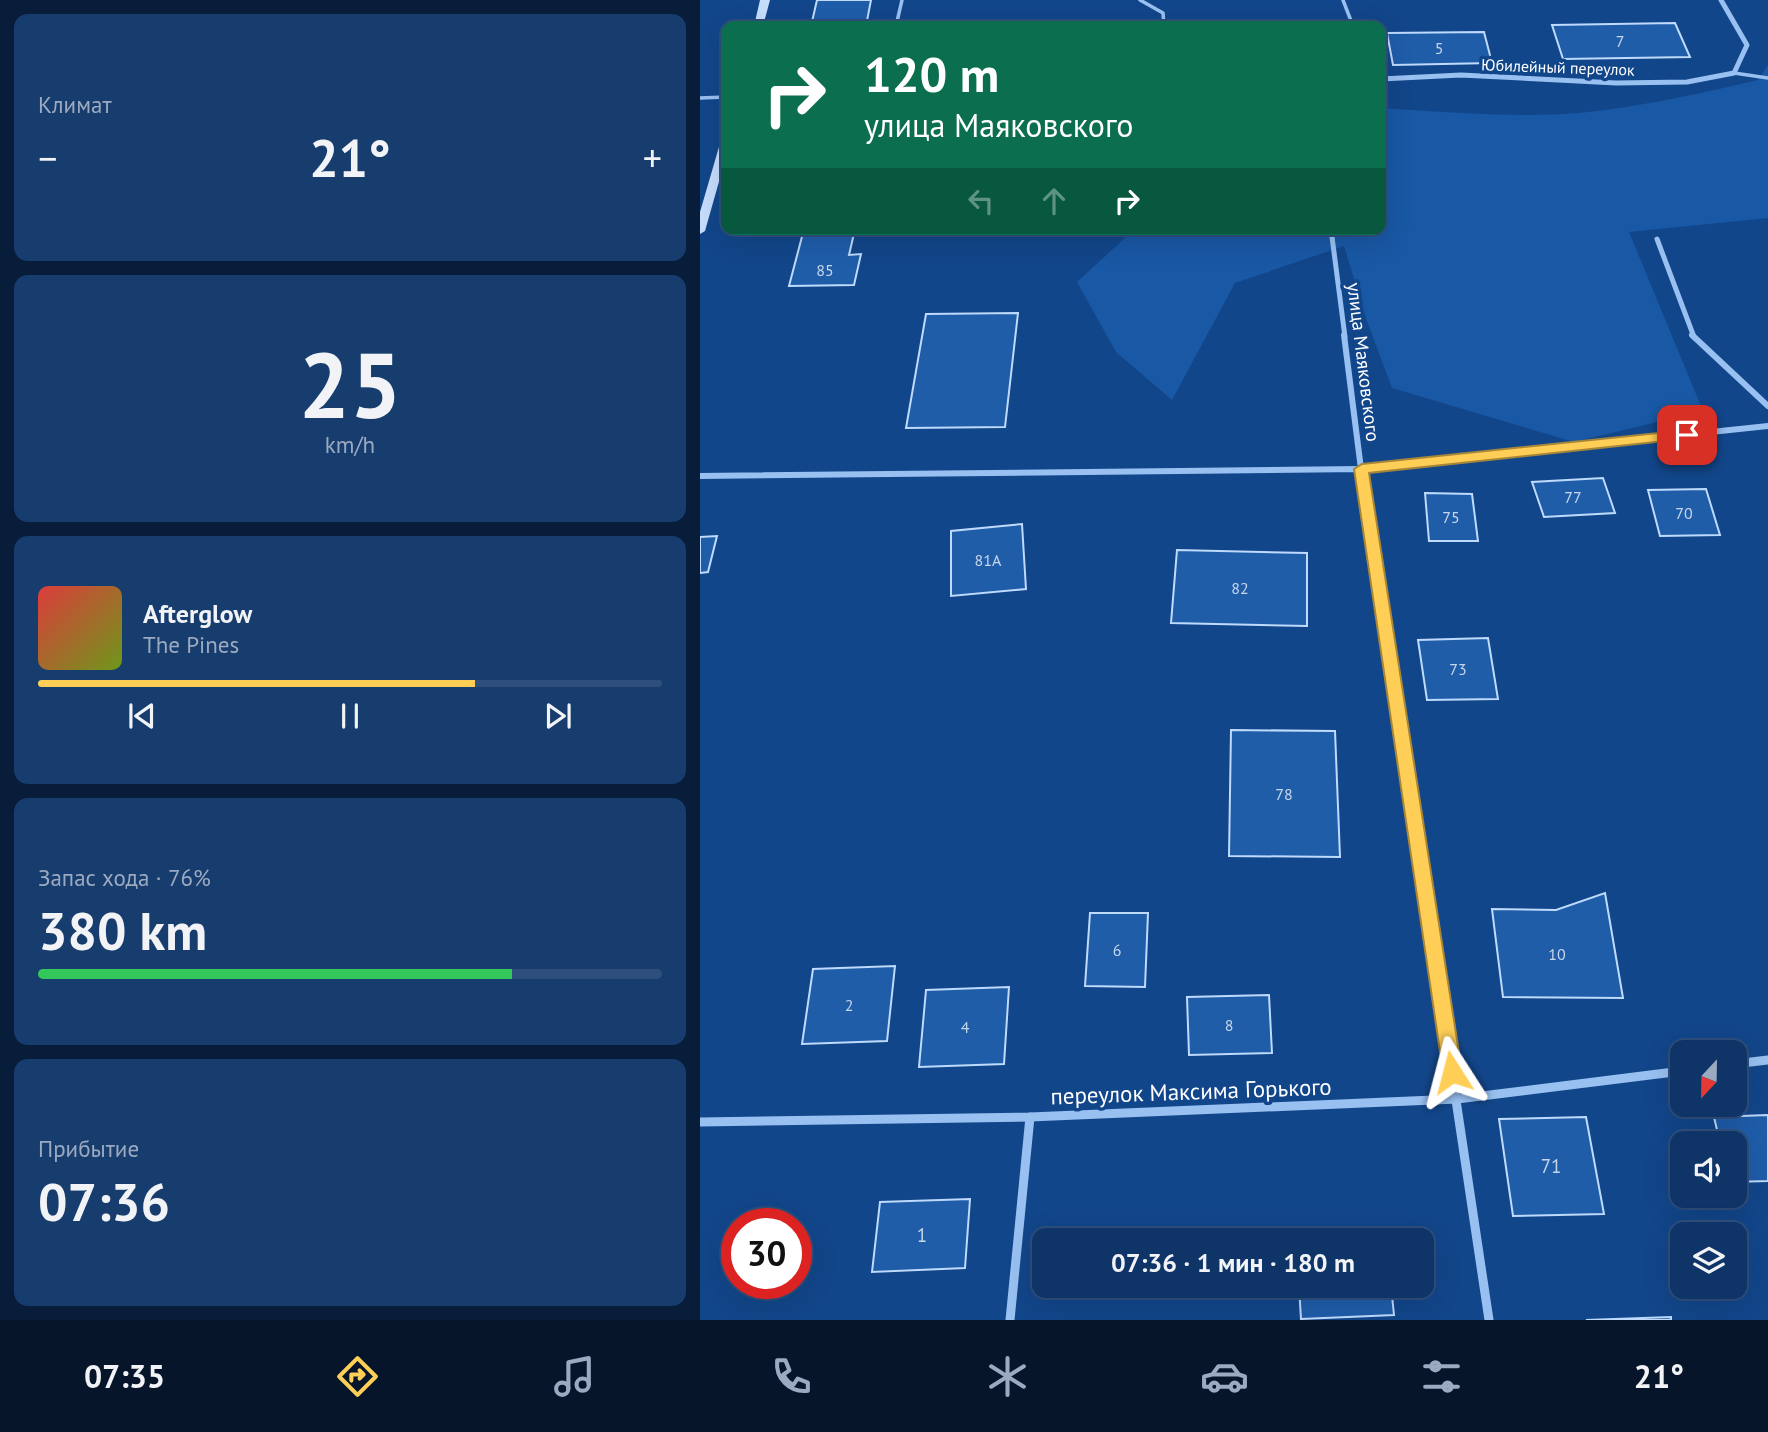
<!DOCTYPE html>
<html lang="ru">
<head>
<meta charset="utf-8">
<style>
	:root { --surface:#0e3468; --page:#173c6e; --text:#f1f3f6; --muted:#9baac0; --line:#2e4f7c; --accent:#ffce57 }
	body { margin:0; font-family:"PT Sans",sans-serif; background:var(--page); color:var(--text); height:100vh; display:flex; flex-direction:column; font-size:26px; white-space:nowrap }
	* { box-sizing:border-box; margin:0 }
	p { font-size:23px; color:var(--muted) }
	.icon { flex:none; width:38px; height:38px; fill:none; stroke:currentColor; stroke-width:2; stroke-linecap:round; stroke-linejoin:round }
	.map { position:relative; flex:1; overflow:hidden }
	.panel { display:flex; flex-direction:column; gap:14px; padding:14px; background:#081d39; width:700px }
	.panel>* { flex:none }
	.top-card { position:absolute; left:21px; top:21px; width:665px; height:214px; border-radius:14px; box-shadow:0 7px 28px #0002,0 0 0 2px var(--line); background:#0b6e4f; color:#fff; overflow:hidden }
	.needle { width:46px; rotate:202deg }
	.controls { position:absolute; left:970px; top:1040px; display:grid; gap:14px }
	.controls a { display:grid; place-items:center; width:77px; height:77px; border-radius:14px; background:var(--surface); box-shadow:0 7px 28px #0002,0 0 0 2px var(--line); font-size:35px }
	.speed { position:absolute; left:21px; top:1208px; display:flex; gap:14px; font-size:35px; font-weight:700; text-align:center }
	.speed>* { display:grid; place-content:center; width:91px; height:91px; border-radius:50%; background:var(--surface); box-shadow:0 7px 28px #0002,0 0 0 2px var(--line); line-height:1 }
	.speed .limit { border:10px solid #d22; background:#fff; color:#111 }
	.pin { position:absolute; display:grid; place-items:center; width:60px; height:60px; color:#fff; margin:-30px; border-radius:14px; box-shadow:0 4px 10px #0006 }
	.me { position:absolute; width:77px; margin:-38px; rotate:351deg; stroke-linejoin:round; filter:drop-shadow(0 0 5px #0008) }
	.turn { display:flex; align-items:center; gap:24px; height:147px; padding:0 28px; font-size:32px }
	.turn .icon { width:91px; height:91px; stroke-width:2.5 }
	.turn b { display:block; font-size:49px; line-height:60px }
	.lanes { display:flex; align-items:center; height:66px; padding:0 28px; background:#0003; justify-content:center; gap:35px; direction:ltr }
	.lanes .off { opacity:.35 }
	.big { font-size:52px; font-weight:700; line-height:1.1 }
	.panel .card { flex:1; display:flex; flex-direction:column; justify-content:center; gap:10px; min-width:0; padding:0 24px; border-radius:14px; background:var(--page) }
	.panel .dial { align-items:center; gap:0 }
	.dial b { font-size:91px; line-height:1 }
	.song { display:flex; align-items:center; gap:21px }
	.cover { width:84px; height:84px; border-radius:10px; background:linear-gradient(135deg,hsl(0 70% 55%),hsl(80 70% 35%)) }
	.played { height:7px; border-radius:4px; background:linear-gradient(90deg,var(--accent) 70%,var(--line) 70%) }
	.keys { display:flex; justify-content:space-around; direction:ltr }
	.heat { display:flex; justify-content:space-between; align-items:center; font-size:38px; direction:ltr }
	.charge { height:10px; border-radius:5px; background:linear-gradient(90deg,#34c759 76%,var(--line) 0) }
	.trip { position:absolute; left:332px; top:1228px; width:402px; height:70px; border-radius:14px; background:var(--surface); box-shadow:0 7px 28px #0002,0 0 0 2px var(--line); font-weight:700; line-height:70px; text-align:center }
	.menu { display:flex; height:112px; justify-content:space-around; align-items:center; background:#06152a; color:var(--muted) }
	.menu .icon { width:49px; height:49px }
	.menu .active { color:var(--accent) }
	.menu b { font-size:32px; color:var(--text) }
	main { display:flex; flex:1; min-height:0 }
	.map>svg:first-child { display:block }
</style>
</head>
<body>
<main>
<section class="panel">
<div class="card"><p>Климат</p>
<div class="heat"><a>−</a><b class="big">21°</b><a>+</a></div>
</div>
<div class="card dial"><b>25</b><p>km/h</p></div>
<div class="card">
<div class="song"><i class="cover"></i><div><b>Afterglow</b><p>The Pines</p></div></div>
<div class="played"></div>
<div class="keys"><svg class="icon" aria-label="previous" viewBox="0 0 24 24"><path d="M18 5L8 12l10 7zM5 5v14"/></svg><svg class="icon" aria-label="pause" viewBox="0 0 24 24"><path d="M8 5v14M16 5v14"/></svg><svg class="icon" aria-label="next" viewBox="0 0 24 24"><path d="M6 5l10 7-10 7zM19 5v14"/></svg></div>
</div>
<div class="card"><p>Запас хода · 76%</p><b class="big">380 km</b><div class="charge"></div></div>
<div class="card"><p>Прибытие</p><b class="big">07:36</b></div>
</section>
<div class="map">
<svg width="1068" height="1320" viewBox="0 0 1068 1320">
	<rect width="100%" height="100%" fill="#12468a"/>
	<!-- green -->
	<path fill="#1958a4" d="M1068,65v153l-139,14 74,179 -129,31 -182,-54 -25,-67 -23,-75 -109,37 -63,117 -56,-48 -39,-70 49,-45 -12,-8h267v-121c62,4 136,10 198,5 61,-6 119,-19 179,-33z"/>
	<!-- building -->
	<g fill="#1f5da9" stroke="#bedafc" stroke-width="2">
		<polygon points="117,0 171,0 166,26 111,26"/>
		<polygon points="975,23 990,57 863,59 852,25"/>
		<polygon points="784,32 792,63 693,65 687,33"/>
		<polygon points="104,229 155,229 149,255 161,254 154,285 89,286"/>
		<polygon points="318,313 305,427 206,428 226,314"/>
		<polygon points="903,478 915,513 844,517 832,482"/>
		<polygon points="1006,489 1020,535 960,536 948,490"/>
		<polygon points="725,493 772,494 778,541 729,541"/>
		<polygon points="322,524 326,589 251,596 251,531"/>
		<polygon points="17,536 8,572 0,573 0,537"/>
		<polygon points="477,550 607,553 607,626 471,623"/>
		<polygon points="788,638 798,699 727,700 718,640"/>
		<polygon points="531,730 635,731 640,857 529,856"/>
		<polygon points="905,893 923,998 803,997 792,909 856,910"/>
		<polygon points="390,913 448,913 445,987 385,986"/>
		<polygon points="195,966 187,1041 102,1044 113,969"/>
		<polygon points="309,987 304,1064 219,1067 226,990"/>
		<polygon points="569,995 572,1053 489,1055 487,997"/>
		<polygon points="1068,1115 1068,1181 1034,1182 1034,1143 1020,1143 1014,1117"/>
		<polygon points="886,1117 904,1214 813,1216 799,1119"/>
		<polygon points="270,1199 265,1268 172,1272 180,1202"/>
		<polygon points="599,1286 691,1286 694,1315 601,1319"/>
		<polygon points="971,1317 971,1320 886,1320"/>
	</g>
	<g fill="none" stroke-linecap="round" stroke-linejoin="round">
		<!-- lane -->
		<g stroke="#98c0f1" stroke-width="3.5">
			<polyline points="440,0 463,13 464,26"/>
			<polyline points="643,0 653,26"/>
			<polyline points="196,26 202,0"/>
			<polyline points="1034,73 1068,78"/>
			<polyline points="0,98 26,97"/>
		</g>
		<!-- street-far2 -->
		<g stroke="#98c0f1" stroke-width="5">
			<polyline points="681,79 761,75 916,83 987,82 1034,73 1047,45 1021,0"/>
			<polyline points="631,229 645,337"/>
			<polyline points="957,239 994,337"/>
		</g>
		<!-- street-far1 -->
		<g stroke="#98c0f1" stroke-width="6">
			<polyline points="644,335 661,469 1068,426"/>
			<polyline points="992,335 1068,406"/>
			<polyline points="0,476 661,469 706,768"/>
		</g>
		<!-- street -->
		<g stroke="#98c0f1" stroke-width="9">
			<polyline points="706,767 789,1320"/>
			<polyline points="1034,1064 1068,1060"/>
			<polyline points="0,1122 330,1117 757,1099 982,1071"/>
			<polyline points="310,1320 330,1117"/>
		</g>
		<!-- secondary -->
		<g fill="#c6ddfc" fill-rule="evenodd">
			<polygon points="60,0 70,0 63,26 54,26"/>
			<polygon points="26,137 26,157 5,231 0,234 0,212 21,140"/>
		</g>
	</g>
	<!-- route -->
	<polygon fill="#ffce57" stroke="#a68639" stroke-width="2" points="987,430 994,435 992,438 669,473 762,1072 759,1079 752,1081 746,1079 743,1072 654,469 662,464"/>
	<g text-anchor="middle" dominant-baseline="central" stroke-width="7" stroke-linejoin="round" paint-order="stroke">
		<!-- number labels -->
		<g font-size="16" fill="#c7d6ea">
			<text x="920" y="41">7</text>
			<text x="739" y="48">5</text>
			<text x="125" y="270">85</text>
			<text x="873" y="497">77</text>
			<text x="984" y="513">70</text>
			<text x="751" y="517">75</text>
			<text x="288" y="560">81А</text>
			<text x="540" y="588">82</text>
			<text x="758" y="669">73</text>
			<text x="584" y="794">78</text>
			<text x="417" y="950">6</text>
			<text x="857" y="954">10</text>
			<text x="149" y="1005">2</text>
			<text x="529" y="1025">8</text>
			<text x="265" y="1027">4</text>
		</g>
		<!-- far-street labels -->
		<g font-size="16" fill="#fff" stroke="#12468a">
			<text transform="translate(858 67) rotate(2)">Юбилейный переулок</text>
		</g>
		<!-- street labels -->
		<g font-size="19" fill="#fff" stroke="#12468a">
			<text transform="translate(664 362) rotate(83)">улица Маяковского</text>
		</g>
		<!-- near-number labels -->
		<g font-size="19" fill="#c7d6ea">
			<text x="851" y="1166">71</text>
			<text x="222" y="1235">1</text>
		</g>
		<!-- near-street labels -->
		<g font-size="23" fill="#fff" stroke="#12468a">
			<text transform="translate(491 1091) rotate(-2)">переулок Максима Горького</text>
		</g>
	</g>
</svg>
<div class="controls">
<a><svg class="needle" viewBox="-14 -14 28 28"><path d="M0-13l5 13h-10z" fill="#e53935"/><path d="M0 13l5-13h-10z" fill="#9baac0"/></svg></a>
<a><svg class="icon" aria-label="sound" viewBox="0 0 24 24"><path d="M4 9h4l5-4v14l-5-4H4zM17 9q2 3 0 6"/></svg></a>
<a><svg class="icon" aria-label="layers" viewBox="0 0 24 24"><path d="M12 4l9 5-9 5-9-5zM3 14l9 5 9-5"/></svg></a>
</div>
<div class="speed"><div class="limit">30</div></div>
<div class="pin" style="left:987px;top:435px;background:#d93025"><svg class="icon" aria-label="arrive" viewBox="0 0 24 24"><path d="M6 21V4h12l-3 4 3 4H6"/></svg></div>
<svg class="me" style="left:752px;top:1072px" viewBox="-20 -20 40 40"><path d="M0-17L14 15 0 8-14 15z" fill="#ffce57" stroke="#fff" stroke-width="4"/></svg>
<div class="trip">07:36 · 1 мин · 180 m</div>
<div class="top-card">
<div class="turn"><svg class="icon" aria-label="right" viewBox="0 0 24 24"><path d="M7 20v-9h11M14 6l5 5-5 5"/></svg><div><b>120 m</b>улица Маяковского</div></div>
<div class="lanes"><svg class="icon off" aria-label="left" viewBox="0 0 24 24"><path d="M17 20v-9H6M10 6l-5 5 5 5"/></svg><svg class="icon off" aria-label="ahead" viewBox="0 0 24 24"><path d="M12 20V5M6 11l6-6 6 6"/></svg><svg class="icon" aria-label="right" viewBox="0 0 24 24"><path d="M7 20v-9h11M14 6l5 5-5 5"/></svg></div>
</div>
</div>
</main>
<nav class="menu">
<b>07:35</b>
<svg class="icon active" aria-label="directions" viewBox="0 0 24 24"><path d="M12 3l9 9-9 9-9-9zM9 14v-3h6M13 9l2 2-2 2"/></svg>
<svg class="icon" aria-label="music" viewBox="0 0 24 24"><path d="M9 18V5l10-2v13"/><circle cx="6" cy="18" r="3"/><circle cx="16" cy="16" r="3"/></svg>
<svg class="icon" aria-label="phone" viewBox="0 0 24 24"><path d="M5 4h4l2 5-3 2q2 4 5 5l2-3 5 2v4C11 20 4 13 5 4z"/></svg>
<svg class="icon" aria-label="climate" viewBox="0 0 24 24"><path d="M12 3v18M4 7l16 10M4 17L20 7"/></svg>
<svg class="icon" aria-label="car" viewBox="0 0 24 24"><path d="M5 17H2v-5l4-1 3-4h7l3 4 3 1v5h-3M9 17h6M6 11h13"/><circle cx="7" cy="17" r="2"/><circle cx="17" cy="17" r="2"/></svg>
<svg class="icon" aria-label="filters" viewBox="0 0 24 24"><path d="M4 7h16M4 17h16"/><circle cx="9" cy="7" r="2"/><circle cx="15" cy="17" r="2"/></svg>
<b>21°</b>
</nav>
</body>
</html>
